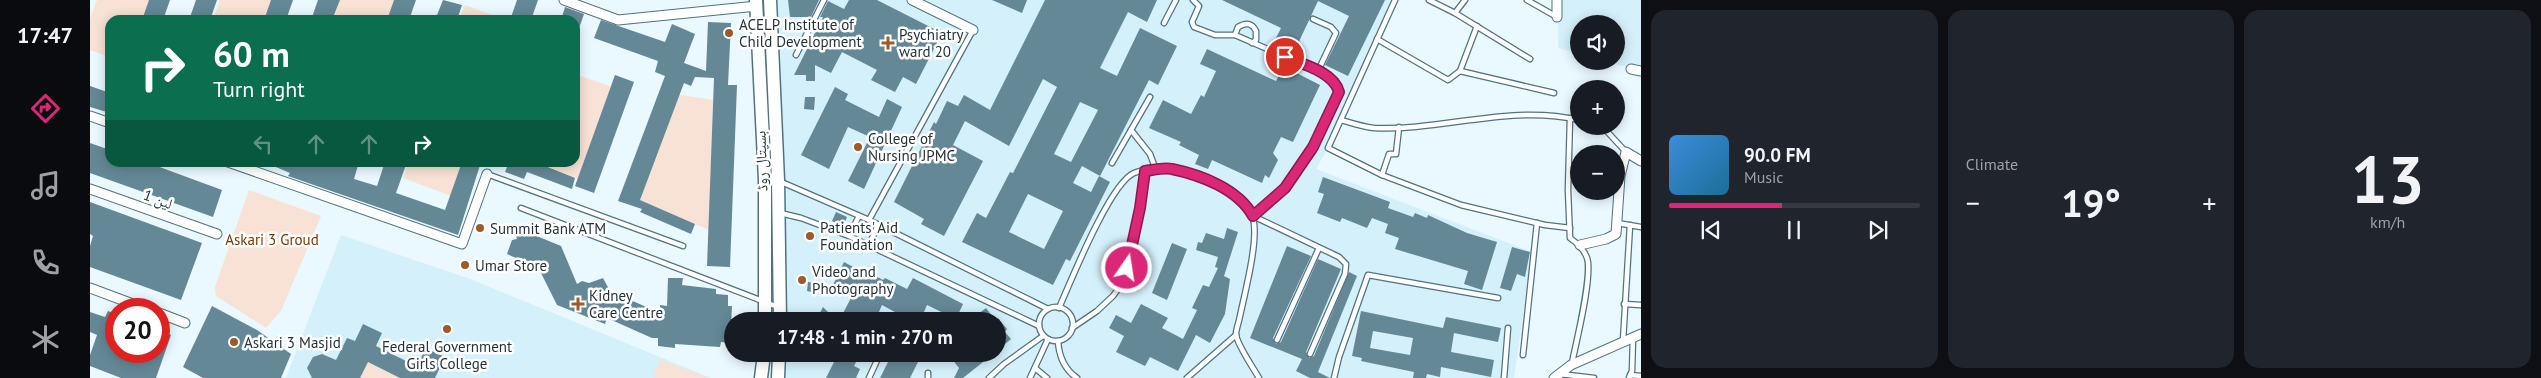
<!DOCTYPE html>
<html lang="en">
<head>
<meta charset="utf-8">
<style>
	:root { --surface:#171b24; --page:#20242c; --text:#f1f3f6; --muted:#9ea1a6; --line:#363941; --accent:#db2777 }
	body { margin:0; font-family:"PT Sans","Noto Naskh Arabic",sans-serif; background:var(--page); color:var(--text); height:100vh; display:flex; flex-direction:column; font-size:19px; white-space:nowrap }
	* { box-sizing:border-box; margin:0 }
	p { font-size:16px; color:var(--muted) }
	.icon { flex:none; width:28px; height:28px; fill:none; stroke:currentColor; stroke-width:2; stroke-linecap:round; stroke-linejoin:round }
	.map { position:relative; flex:1; overflow:hidden }
	.side { display:flex; flex-direction:column; gap:10px; padding:10px; background:#0d0f14; width:900px }
	.side>* { flex:none }
	.banner { position:absolute; left:15px; top:15px; width:475px; height:152px; border-radius:15px; box-shadow:0 2px 12px #0003; background:#0b6e4f; color:#fff; overflow:hidden }
	.buttons { position:absolute; left:1480px; top:15px; display:grid; gap:10px }
	.buttons a { display:grid; place-items:center; width:55px; height:55px; border-radius:50%; background:var(--surface); box-shadow:0 2px 12px #0003; font-size:25px }
	.speed { position:absolute; left:15px; top:298px; display:flex; gap:10px; font-size:25px; font-weight:700; text-align:center }
	.speed>* { display:grid; place-content:center; width:65px; height:65px; border-radius:50%; background:var(--surface); box-shadow:0 2px 12px #0003; line-height:1 }
	.speed .limit { border:8px solid #d22; background:#fff; color:#111 }
	.pin { position:absolute; display:grid; place-items:center; width:42px; height:42px; color:#fff; margin:-21px; border:2px solid #fff; border-radius:50%; box-shadow:0 1px 5px #0007 }
	.me { position:absolute; width:55px; margin:-28px; rotate:13deg; stroke-linejoin:round; filter:drop-shadow(0 0 4px #0008) }
	.turn { display:flex; align-items:center; gap:18px; height:105px; padding:0 25px; font-size:22px }
	.turn .icon { width:65px; height:65px; stroke-width:2.5 }
	.turn b { display:block; font-size:35px; line-height:42px }
	.lanes { display:flex; align-items:center; height:48px; padding:0 25px; background:#0003; justify-content:center; gap:25px; direction:ltr }
	.lanes .off { opacity:.35 }
	.big { font-size:38px; font-weight:700; line-height:1.1 }
	.side .widget { flex:1; display:flex; flex-direction:column; justify-content:center; gap:8px; min-width:0; padding:0 18px; border-radius:15px; background:var(--page) }
	.side .dial { align-items:center; gap:0 }
	.dial b { font-size:65px; line-height:1 }
	.song { display:flex; align-items:center; gap:15px }
	.cover { width:60px; height:60px; border-radius:8px; background:linear-gradient(135deg,hsl(210 70% 55%),hsl(200 70% 35%)) }
	.played { height:5px; border-radius:2px; background:linear-gradient(90deg,var(--accent) 45%,var(--line) 45%) }
	.keys { display:flex; justify-content:space-around; direction:ltr }
	.heat { display:flex; justify-content:space-between; align-items:center; font-size:28px; direction:ltr }
	.side .tiles { flex:1; display:grid; gap:10px; grid-template-columns:repeat(3,1fr) }
	.trip { position:absolute; left:634px; top:312px; width:282px; height:50px; border-radius:25px; background:var(--surface); box-shadow:0 2px 12px #0003; font-weight:700; line-height:50px; text-align:center }
	main { display:flex; flex:1; min-height:0 }
	.dock { display:flex; flex-direction:column; width:90px; justify-content:space-around; align-items:center; background:#090b0e; color:var(--muted) }
	.dock .icon { width:35px; height:35px }
	.dock .on { color:var(--accent) }
	.dock b { font-size:22px; color:var(--text) }
	.map>svg:first-child { display:block }
</style>
</head>
<body>
<main>
<nav class="dock">
<b>17:47</b>
<svg class="icon on" aria-label="directions" viewBox="0 0 24 24"><path d="M12 3l9 9-9 9-9-9zM9 14v-3h6M13 9l2 2-2 2"/></svg>
<svg class="icon" aria-label="music" viewBox="0 0 24 24"><path d="M9 18V5l10-2v13"/><circle cx="6" cy="18" r="3"/><circle cx="16" cy="16" r="3"/></svg>
<svg class="icon" aria-label="phone" viewBox="0 0 24 24"><path d="M5 4h4l2 5-3 2q2 4 5 5l2-3 5 2v4C11 20 4 13 5 4z"/></svg>
<svg class="icon" aria-label="climate" viewBox="0 0 24 24"><path d="M12 3v18M4 7l16 10M4 17L20 7"/></svg>
</nav>
<div class="map">
<svg width="1551" height="378" viewBox="0 0 1551 378">
	<rect width="100%" height="100%" fill="#eaf8ff"/>
	<!-- built -->
	<g fill="#d4f0fb">
		<polygon points="679,0 1305,0 1238,148 1226,169 1442,252 1424,378 688,378 689,354 908,354 908,321 690,321"/>
		<polygon points="1468,0 1551,0 1551,71 1514,61 1526,61 1526,24 1489,24 1489,54 1468,48"/>
		<polygon points="251,235 380,279 621,378 196,378"/>
	</g>
	<!-- green -->
	<g fill="#f8e2d5">
		<polygon points="7,0 62,0 55,20 20,20 20,57 0,50 0,19"/>
		<polygon points="130,0 185,0 178,20 123,20"/>
		<polygon points="250,0 305,0 298,20 243,20"/>
		<polygon points="375,5 416,20 369,20"/>
		<polygon points="485,74 522,87 490,180 442,164 485,162"/>
		<polygon points="585,94 623,100 619,230 550,200"/>
		<polygon points="319,163 373,163 361,196 313,178"/>
		<polygon points="159,190 231,216 191,311 176,328 126,296 125,287"/>
		<polygon points="570,360 620,378 563,378"/>
		<polygon points="278,362 310,378 270,378"/>
	</g>
	<!-- building -->
	<g fill="#658896" fill-rule="evenodd">
		<polygon points="59,0 80,0 73,20 52,20"/>
		<polygon points="106,0 127,0 120,20 99,20"/>
		<polygon points="181,0 203,0 196,20 174,20"/>
		<polygon points="228,0 250,0 242,20 221,20"/>
		<polygon points="304,0 326,0 319,20 297,20"/>
		<polygon points="353,0 372,5 367,20 345,20"/>
		<polygon points="427,0 448,0 441,20 420,20"/>
		<polygon points="698,0 729,0 721,17 700,17"/>
		<polygon points="759,0 787,0 852,33 826,84 813,77 805,92 781,80 787,70 752,52 741,73 725,65 725,81 716,81 716,75 704,75 733,17 730,17 738,1 754,9"/>
		<polygon points="902,0 937,0 932,13"/>
		<path d="M955,0h112l-10,22 -19,-10 -28,56 17,8 23,-48 37,18 -19,39 -9,-5 -49,96 -18,-10 -9,17 18,9 8,-16 11,6 -40,79 -4,-2 -13,26 -91,-43 15,-29 9,5 24,-46 3,1 44,-86 -14,-8 -34,67 -44,-25 -12,24 30,16 -39,75 -23,-12 3,-5 -30,-17 40,-80 2,2 11,-23 11,5 6,-11 26,15zM990,102l18,8 -27,52 -17,-8zM938,194l35,17 -19,38 -35,-17z"/>
		<polygon points="1132,0 1295,0 1258,76 1235,65 1259,16 1228,1 1205,50 1185,40 1191,28"/>
		<polygon points="475,7 494,14 486,37 485,20 471,20"/>
		<polygon points="511,20 575,42 582,24 605,34 594,63 616,71 618,22 641,23 638,85 647,85 640,267 617,266 624,78 605,77 601,86 594,83 550,200 605,224 601,234 550,212 552,209 528,201 575,76 565,72 568,61 504,38"/>
		<polygon points="1117,49 1186,81 1191,71 1197,68 1230,85 1203,142 1191,137 1183,153 1188,160 1179,178 1175,175 1172,183 1122,160 1118,169 1105,164 1109,155 1089,145 1091,142 1059,128 1073,100 1101,114 1111,95 1114,97 1126,71 1110,64"/>
		<polygon points="525,75 544,82 504,193 485,186"/>
		<polygon points="0,86 20,93 20,113 0,107"/>
		<polygon points="745,87 758,94 755,100 789,117 797,99 812,107 774,189 758,181 780,137 758,127 739,169 711,155"/>
		<polygon points="715,97 725,97 724,110 714,109"/>
		<polygon points="0,143 20,150 20,162 56,162 132,190 123,217 0,173"/>
		<polygon points="174,162 217,162 231,167 232,162 269,162 264,179 287,186 295,162 317,162 306,193 355,210 372,162 391,162 368,235 198,176 200,173"/>
		<polygon points="419,162 445,162 485,178 482,189 437,172 434,179 415,172"/>
		<polygon points="1233,177 1300,202 1298,208 1323,217 1325,213 1337,218 1338,215 1377,233 1407,242 1392,290 1374,284 1378,271 1305,249 1309,238 1295,233 1298,224 1282,218 1277,228 1252,218 1250,222 1227,213 1234,194 1228,192"/>
		<polygon points="0,202 112,243 91,300 0,267 0,246 3,236 0,234"/>
		<polygon points="746,212 757,217 753,227 742,221"/>
		<polygon points="1137,228 1148,232 1134,276 1140,279 1135,314 1120,343 1106,335 1088,371 1060,357 1055,366 1026,352 1034,336 1019,328 1026,315 1041,323 1051,304 1078,318 1072,328 1093,339 1107,310 1102,308 1113,285 1119,287 1128,268 1125,267 1128,257 1106,250 1108,242 1112,243 1116,233 1134,239"/>
		<polygon points="432,230 471,246 487,284 492,281 499,283 513,278 520,291 570,313 570,305 577,306 578,278 593,278 592,285 626,289 626,294 638,295 638,306 642,306 640,343 631,342 630,347 585,344 585,348 568,346 568,338 562,338 517,318 515,324 467,305 450,271 442,265 417,254 422,240 427,239 426,235"/>
		<polygon points="1082,243 1097,249 1077,300 1062,293"/>
		<polygon points="1197,246 1221,256 1183,338 1186,344 1191,342 1228,259 1251,269 1216,352 1219,358 1224,356 1259,272 1267,276 1228,372 1240,378 1220,378 1206,371 1212,359 1160,338"/>
		<polygon points="1422,247 1440,252 1435,277 1427,274 1421,291 1410,288"/>
		<polygon points="754,262 776,274 777,271 793,280 795,278 817,289 823,278 873,304 866,319 837,305 830,321 813,321 814,317 792,305 785,321 749,321 762,296 743,285"/>
		<polygon points="718,282 726,283 725,293 717,291"/>
		<polygon points="122,306 167,330 201,354 191,378 113,378 93,367"/>
		<polygon points="733,307 747,321 726,321"/>
		<polygon points="896,308 906,321 879,321"/>
		<polygon points="18,311 26,314 26,351 69,351 69,330 81,335 66,378 31,378 0,366 0,355 7,335 0,332 0,312 15,317"/>
		<path d="M1271,311l82,17 3,-11 55,11 -3,14 -44,-9 -3,19 43,8 -3,17 -50,-10 -1,10 -13,-3 -1,4h-13l1,-6 -53,-11 1,-3 -10,-2zM1283,331l40,7 -3,17 -40,-7z"/>
		<polygon points="908,318 917,329 915,332 921,339 908,350"/>
		<polygon points="273,324 292,333 286,346 328,367 335,348 355,357 345,378 310,378 278,362 270,378 222,378 217,368 223,357 232,354 246,360 257,338 265,341"/>
		<polygon points="748,354 770,354 764,366 770,369 766,378 736,378"/>
		<polygon points="802,354 832,354 820,378 790,378"/>
		<polygon points="858,354 903,354 873,378 864,378 869,368"/>
	</g>
	<g fill="none" stroke-linecap="round" stroke-linejoin="round">
		<defs>
			<g id="lane">
				<path d="M1103,0l6,6 -7,16 2,5 21,8h20l83,36 20,17c4,17 -40,85 -53,100 -10,11 -21,19 -32,28l86,41 7,7 -1,10 -35,80"/>
				<polyline points="1305,0 1238,148 1292,175 1371,205 1455,225 1480,228"/>
				<polyline points="1339,0 1365,13 1440,59"/>
				<polyline points="1437,0 1467,17"/>
				<polyline points="1365,13 1375,0"/>
				<polyline points="1223,19 1241,27 1246,33 1228,71"/>
				<polyline points="1074,23 1086,0"/>
				<path d="M1145,35l3,-8c8,-5 14,-4 18,4v9l-4,3"/>
				<polyline points="1287,39 1358,80 1370,71 1387,26"/>
				<polyline points="706,55 734,0"/>
				<polyline points="1370,71 1464,93"/>
				<path d="M1480,118l-2,72 2,48c7,5 14,11 17,20 6,17 -11,85 -15,105"/>
				<path d="M1251,120c10,3 22,7 33,8 69,3 136,-24 205,-8"/>
				<polyline points="1512,126 1536,152"/>
				<polyline points="1041,130 1060,154 1066,170"/>
				<polyline points="1022,163 1060,97"/>
				<polyline points="397,174 593,246"/>
				<polyline points="1292,175 1299,154 1306,154 1309,127"/>
				<polyline points="689,181 779,220 958,309"/>
				<polyline points="431,208 688,307"/>
				<polyline points="690,213 711,218 759,236 949,326"/>
				<polyline points="779,220 883,30"/>
				<polyline points="1527,223 1551,227"/>
				<polyline points="759,236 769,216"/>
				<polyline points="779,245 788,225"/>
				<polyline points="1534,304 1551,305"/>
				<circle cx="966" cy="324" r="17"/>
				<path d="M969,308c12,-27 51,-125 75,-135 24,-9 47,-1 70,7 19,6 44,17 49,38 6,22 -8,74 -13,98 -1,6 -4,13 -4,18 0,9 18,35 23,44"/>
				<polyline points="982,328 1007,311 1023,296 1033,282 1050,208 1055,171"/>
				<polyline points="1187,340 1229,248"/>
				<path d="M968,341c1,16 6,28 19,37"/>
				<polyline points="1533,341 1540,225"/>
				<polyline points="1433,355 1447,223"/>
				<polyline points="945,368 957,378"/>
				<polyline points="838,373 838,378"/>
				<polyline points="1470,374 1504,378"/>
				<polyline points="1540,375 1551,376"/>
				<polyline points="779,378 790,354"/>
				<polyline points="899,378 914,364 953,336"/>
				<polyline points="940,378 958,339"/>
				<polyline points="1097,378 1146,335"/>
				<polyline points="1244,378 1249,357 1278,275 1408,298"/>
				<polyline points="1414,378 1418,328"/>
				<polyline points="1539,378 1542,371 1543,338"/>
			</g>
			<g id="street">
				<polyline points="474,0 528,20 667,6"/>
				<polyline points="822,0 883,30"/>
				<polyline points="1467,17 1467,0"/>
				<polyline points="1541,69 1551,71"/>
				<polyline points="0,116 20,123"/>
				<polyline points="138,162 372,244 397,174"/>
				<polyline points="0,189 127,234"/>
				<polyline points="1490,245 1516,239 1526,234 1530,176 1536,152 1551,161"/>
				<polyline points="0,288 56,309"/>
				<polyline points="69,313 95,323"/>
				<polyline points="1464,378 1481,365 1551,334"/>
			</g>
			<g id="secondary">
				<polyline points="666,0 675,180 675,321"/>
				<polyline points="680,0 688,180 690,321"/>
				<polyline points="671,378 674,354"/>
				<polyline points="688,378 689,354"/>
			</g>
		</defs>
		<!-- lane casing -->
		<use href="#lane" stroke="#517381" stroke-width="7"/>
		<!-- street casing -->
		<use href="#street" stroke="#517381" stroke-width="11"/>
		<!-- secondary casing -->
		<use href="#secondary" stroke="#517381" stroke-width="15"/>
		<!-- lane -->
		<use href="#lane" stroke="#fff" stroke-width="4.5"/>
		<!-- street -->
		<use href="#street" stroke="#fff" stroke-width="9"/>
		<!-- secondary -->
		<use href="#secondary" stroke="#fff" stroke-width="12"/>
	</g>
	<g fill="none" stroke-linecap="round" stroke-linejoin="round">
		<defs>
			<path id="route" d="M1037,268l13,-60 5,-37c8,-1 19,-4 27,-2 29,6 66,20 81,47l32,-28 28,-41 26,-55c-5,-20 -37,-28 -54,-35"/>
		</defs>
		<!-- route casing -->
		<use href="#route" stroke="#8e194d" stroke-width="12"/>
		<!-- route -->
		<use href="#route" stroke="#db2777" stroke-width="9"/>
	</g>
	<!-- markers -->
	<g fill="#9e5a2b" stroke="#fff" stroke-width="2">
		<circle cx="639" cy="33" r="5"/>
		<path d="M795.5 35.5h5v5h5v5h-5v5h-5v-5h-5v-5h5z"/>
		<circle cx="768" cy="147" r="5"/>
		<circle cx="390" cy="228" r="5"/>
		<circle cx="720" cy="236" r="5"/>
		<circle cx="375" cy="265" r="5"/>
		<circle cx="712" cy="280" r="5"/>
		<path d="M485.5 296.5h5v5h5v5h-5v5h-5v-5h-5v-5h5z"/>
		<circle cx="357" cy="329" r="5"/>
		<circle cx="144" cy="342" r="5"/>
	</g>
	<g text-anchor="middle" dominant-baseline="central" stroke-width="5" stroke-linejoin="round" paint-order="stroke">
		<!-- poi labels -->
		<g font-size="15" fill="#243339" stroke="#fff" text-anchor="start">
			<text x="649" y="24">ACELP Institute of<tspan x="649" dy="17">Child Development</tspan></text>
			<text x="809" y="34">Psychiatry<tspan x="809" dy="17">ward 20</tspan></text>
			<text x="778" y="138">College of<tspan x="778" dy="17">Nursing JPMC</tspan></text>
			<text x="730" y="227">Patients' Aid<tspan x="730" dy="17">Foundation</tspan></text>
			<text x="400" y="228">Summit Bank ATM</text>
			<text x="385" y="265">Umar Store</text>
			<text x="722" y="271">Video and<tspan x="722" dy="17">Photography</tspan></text>
			<text x="499" y="295">Kidney<tspan x="499" dy="17">Care Centre</tspan></text>
			<text x="154" y="342">Askari 3 Masjid</text>
			<text x="357" y="346" text-anchor="middle">Federal Government<tspan x="357" dy="17">Girls College</tspan></text>
		</g>
		<!-- street labels -->
		<g font-size="15" fill="#243339" stroke="#fff">
			<text transform="translate(671 161) rotate(-92)">ہسپتال روڈ</text>
			<text transform="translate(68 199) rotate(20)">لین 1</text>
		</g>
		<!-- park labels -->
		<g font-size="15" fill="#773a06" stroke="#fff">
			<text x="182" y="239">Askari 3 Groud</text>
		</g>
	</g>
</svg>
<div class="buttons">
<a><svg class="icon" aria-label="sound" viewBox="0 0 24 24"><path d="M4 9h4l5-4v14l-5-4H4zM17 9q2 3 0 6"/></svg></a>
<a>+</a>
<a>−</a>
</div>
<div class="speed"><div class="limit">20</div></div>
<div class="pin" style="left:1195px;top:57px;background:#d93025"><svg class="icon" aria-label="arrive" viewBox="0 0 24 24"><path d="M6 21V4h12l-3 4 3 4H6"/></svg></div>
<svg class="me" style="left:1037px;top:268px" viewBox="-20 -20 40 40"><circle r="17" fill="#db2777" stroke="#fff" stroke-width="3"/><path d="M0-11L8 9 0 5-8 9z" fill="#fff"/></svg>
<div class="trip">17:48 · 1 min · 270 m</div>
<div class="banner">
<div class="turn"><svg class="icon" aria-label="right" viewBox="0 0 24 24"><path d="M7 20v-9h11M14 6l5 5-5 5"/></svg><div><b>60 m</b>Turn right</div></div>
<div class="lanes"><svg class="icon off" aria-label="left" viewBox="0 0 24 24"><path d="M17 20v-9H6M10 6l-5 5 5 5"/></svg><svg class="icon off" aria-label="ahead" viewBox="0 0 24 24"><path d="M12 20V5M6 11l6-6 6 6"/></svg><svg class="icon off" aria-label="ahead" viewBox="0 0 24 24"><path d="M12 20V5M6 11l6-6 6 6"/></svg><svg class="icon" aria-label="right" viewBox="0 0 24 24"><path d="M7 20v-9h11M14 6l5 5-5 5"/></svg></div>
</div>
</div>
<section class="side">
<div class="tiles">
<div class="widget">
<div class="song"><i class="cover"></i><div><b>90.0 FM</b><p>Music</p></div></div>
<div class="played"></div>
<div class="keys"><svg class="icon" aria-label="previous" viewBox="0 0 24 24"><path d="M18 5L8 12l10 7zM5 5v14"/></svg><svg class="icon" aria-label="pause" viewBox="0 0 24 24"><path d="M8 5v14M16 5v14"/></svg><svg class="icon" aria-label="next" viewBox="0 0 24 24"><path d="M6 5l10 7-10 7zM19 5v14"/></svg></div>
</div>
<div class="widget"><p>Climate</p>
<div class="heat"><a>−</a><b class="big">19°</b><a>+</a></div>
</div>
<div class="widget dial"><b>13</b><p>km/h</p></div>
</div>
</section>
</main>
</body>
</html>
